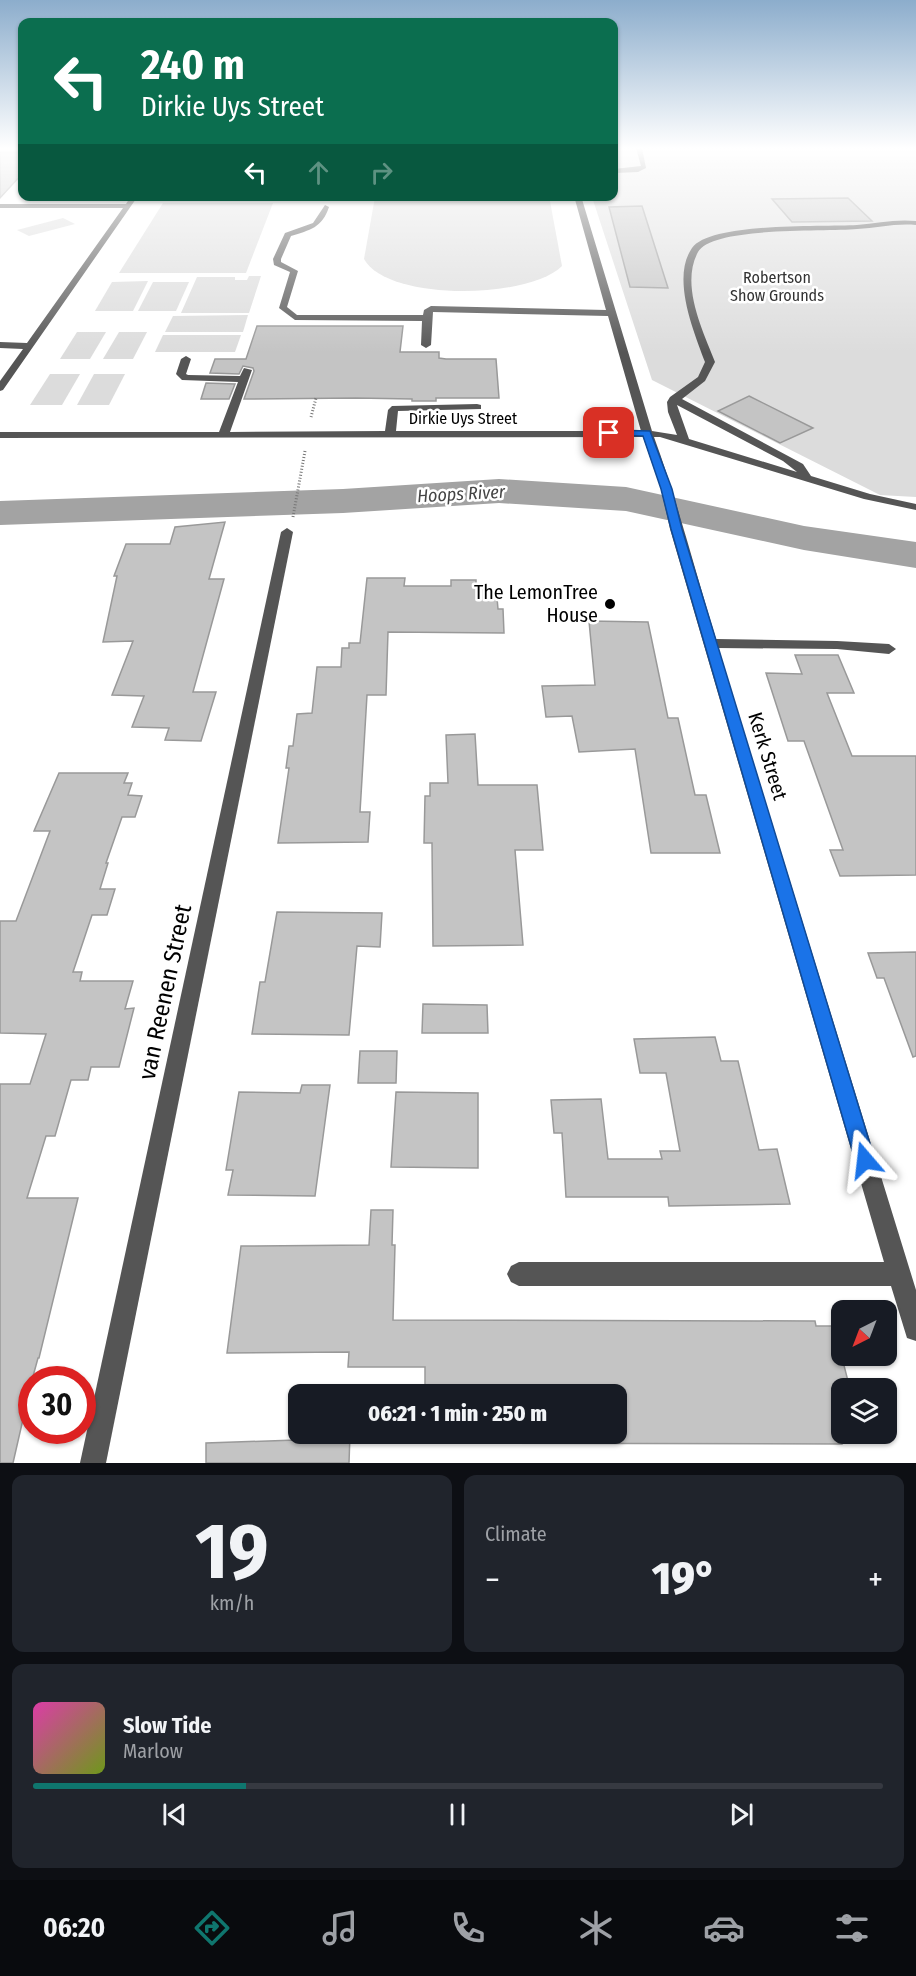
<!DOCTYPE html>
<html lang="en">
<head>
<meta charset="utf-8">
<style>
	:root { --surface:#171b24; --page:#20242c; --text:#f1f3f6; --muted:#9ea1a6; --line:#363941; --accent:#0f766e }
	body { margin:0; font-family:"Fira Sans Condensed",sans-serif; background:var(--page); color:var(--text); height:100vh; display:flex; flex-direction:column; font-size:22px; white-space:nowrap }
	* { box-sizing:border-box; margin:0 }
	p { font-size:20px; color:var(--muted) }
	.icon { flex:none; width:33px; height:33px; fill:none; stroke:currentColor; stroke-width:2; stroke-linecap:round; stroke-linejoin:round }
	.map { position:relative; height:1463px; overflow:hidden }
	.drawer { display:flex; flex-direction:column; gap:12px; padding:12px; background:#0d0f14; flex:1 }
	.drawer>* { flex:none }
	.guide { position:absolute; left:18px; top:18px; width:600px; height:183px; border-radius:12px; box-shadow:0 2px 4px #0004; background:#0b6e4f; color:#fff; overflow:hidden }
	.needle { width:39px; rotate:222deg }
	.buttons { position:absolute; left:831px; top:1300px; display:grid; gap:12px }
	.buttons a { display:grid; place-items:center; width:66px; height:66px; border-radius:12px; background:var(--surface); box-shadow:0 2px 4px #0004; font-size:30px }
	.speed { position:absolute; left:18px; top:1366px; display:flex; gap:12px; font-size:30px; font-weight:700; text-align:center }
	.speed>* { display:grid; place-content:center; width:78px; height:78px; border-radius:50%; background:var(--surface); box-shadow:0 2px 4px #0004; line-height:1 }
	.speed .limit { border:9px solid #d22; background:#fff; color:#111 }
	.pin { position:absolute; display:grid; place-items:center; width:51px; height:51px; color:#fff; margin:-26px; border-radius:12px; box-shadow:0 3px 9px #0006 }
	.me { position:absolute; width:66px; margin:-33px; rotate:343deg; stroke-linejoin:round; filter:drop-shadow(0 0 4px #0008) }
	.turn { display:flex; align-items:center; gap:21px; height:126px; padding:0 24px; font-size:27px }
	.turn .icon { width:78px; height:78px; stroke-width:2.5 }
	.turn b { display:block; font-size:42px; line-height:51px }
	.lanes { display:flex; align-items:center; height:57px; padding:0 24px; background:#0003; justify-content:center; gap:30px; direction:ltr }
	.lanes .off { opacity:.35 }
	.big { font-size:45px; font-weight:800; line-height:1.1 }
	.drawer .tile { flex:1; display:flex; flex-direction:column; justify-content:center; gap:9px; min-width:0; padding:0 21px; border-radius:12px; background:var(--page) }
	.drawer .dial { align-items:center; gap:0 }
	.dial b { font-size:78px; line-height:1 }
	.song { display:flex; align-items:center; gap:18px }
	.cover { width:72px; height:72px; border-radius:9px; background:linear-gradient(135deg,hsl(320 70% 55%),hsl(80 70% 35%)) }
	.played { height:6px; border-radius:3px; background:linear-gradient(90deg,var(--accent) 25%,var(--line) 25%) }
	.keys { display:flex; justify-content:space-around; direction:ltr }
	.heat { display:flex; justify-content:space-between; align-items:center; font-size:33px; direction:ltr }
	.drawer .tiles { flex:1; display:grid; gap:12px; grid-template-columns:1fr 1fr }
	.tile:last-child { grid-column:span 2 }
	.trip { position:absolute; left:288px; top:1384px; width:339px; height:60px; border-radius:12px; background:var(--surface); box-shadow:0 2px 4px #0004; font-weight:800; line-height:60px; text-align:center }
	.menu { display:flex; height:96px; justify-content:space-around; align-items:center; background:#090b0e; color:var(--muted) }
	.menu .icon { width:42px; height:42px }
	.menu .selected { color:var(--accent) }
	.menu b { font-size:27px; color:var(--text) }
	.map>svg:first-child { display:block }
</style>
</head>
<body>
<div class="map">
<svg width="916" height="1463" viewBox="0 0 916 1463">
	<rect width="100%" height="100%" fill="#fff"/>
	<!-- green -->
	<g fill="#dcdcdc">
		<polygon points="614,148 916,148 916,497 880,495 652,380 592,197 614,196"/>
		<path d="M549,196l13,70c-33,33 -174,36 -198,-7l11,-62z"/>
		<polygon points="170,197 370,196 370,197 369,201 168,200"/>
		<polygon points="163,203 273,203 246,273 119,273"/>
		<polygon points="63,218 75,224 29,236 17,230"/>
		<polygon points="249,276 261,276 249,313 181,313 197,277 235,277 235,280 247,280"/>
		<polygon points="148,281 133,311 95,311 112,282"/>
		<polygon points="153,282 189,282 176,311 138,311"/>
		<polygon points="248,315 243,332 165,332 173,316"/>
		<polygon points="77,332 106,332 90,359 60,359"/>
		<polygon points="119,332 147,332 133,359 103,359"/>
		<polygon points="163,335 241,335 235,352 155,352"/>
		<polygon points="50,374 80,374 62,405 30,405"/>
		<polygon points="94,374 125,374 109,405 77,405"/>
	</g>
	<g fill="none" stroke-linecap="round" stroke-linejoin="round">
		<!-- river -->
		<polygon fill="#a3a3a3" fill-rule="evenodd" points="499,479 626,487 804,526 916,542 916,568 804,550 626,511 499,503 343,513 0,525 0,501 343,489"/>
	</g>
	<!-- building -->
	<g fill="#c4c4c4" stroke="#999" stroke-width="1.5">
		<polygon points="0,152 22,152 22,174 0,198"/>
		<polygon points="848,198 872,221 792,222 772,199"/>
		<polygon points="642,206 668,288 630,287 609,207"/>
		<polygon points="257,326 403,326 400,352 439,352 439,358 446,359 496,359 499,398 436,398 436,401 412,401 412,399 356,398 244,399 254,371 253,368 243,366 239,374 210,373 215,359 246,359"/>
		<polygon points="206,383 235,384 229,399 201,399"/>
		<polygon points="749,396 813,428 780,443 718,411"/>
		<polygon points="225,522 209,579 224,579 193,692 216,692 201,741 165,740 169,728 132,727 144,696 112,695 133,641 103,642 117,576 114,576 126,544 170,544 175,527"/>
		<polygon points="367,578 405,578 404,586 451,586 451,580 476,580 476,587 487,587 487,598 497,598 498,609 503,609 504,633 388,632 386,695 367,695 360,812 370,812 368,842 278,843 289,768 286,768 289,746 293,746 297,714 312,713 317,667 341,667 342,648 349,648 349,643 360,643"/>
		<polygon points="589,621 648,622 668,718 678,718 695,795 706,795 720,853 651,853 635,749 579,752 572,716 546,717 542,686 595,685"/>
		<polygon points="795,655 838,655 854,693 827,693 852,756 916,756 916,875 840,876 830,850 843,850 804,741 788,741 766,673 802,674"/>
		<polygon points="475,734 478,785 537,785 543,850 515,850 523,945 433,946 432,843 424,843 425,796 430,796 430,783 448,783 446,735"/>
		<polygon points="59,773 128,773 124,783 132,783 128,795 142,796 135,817 122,817 106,863 108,863 100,889 115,889 107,915 92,915 73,972 82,972 80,981 133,981 125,1009 134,1008 119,1067 91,1067 88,1080 71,1080 55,1136 46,1136 27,1198 78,1198 39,1358 38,1358 32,1380 13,1463 0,1463 0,1084 30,1084 46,1034 0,1033 0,921 16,921 50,831 34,831"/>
		<polygon points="277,912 382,913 380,947 357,946 349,1035 252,1034 260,982 265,982"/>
		<polygon points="916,952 916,1056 913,1057 884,978 877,978 868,953"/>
		<polygon points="423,1004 487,1005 488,1033 422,1033"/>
		<polygon points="715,1037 721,1061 738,1061 759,1150 777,1149 790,1204 669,1206 668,1197 566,1197 562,1133 554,1133 551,1100 601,1099 608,1159 662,1159 660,1151 680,1151 666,1073 640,1073 634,1039"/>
		<polygon points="360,1051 397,1051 396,1083 358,1083"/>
		<polygon points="302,1085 330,1085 315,1196 228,1195 233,1170 226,1170 239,1092 300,1093"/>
		<polygon points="396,1092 478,1093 478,1168 391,1167"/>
		<polygon points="371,1210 393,1210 392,1245 395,1245 393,1320 815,1321 816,1326 834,1326 850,1389 842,1389 842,1444 424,1443 424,1434 616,1434 616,1395 425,1395 425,1367 348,1367 349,1352 227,1353 241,1246 369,1245"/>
		<polygon points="297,1434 350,1434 349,1463 206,1463 206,1443 296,1440"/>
	</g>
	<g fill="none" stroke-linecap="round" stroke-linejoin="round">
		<!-- path-far1 -->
		<polyline stroke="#777" stroke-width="2" stroke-dasharray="1 1.5" stroke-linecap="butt" points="315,399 316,397"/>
		<!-- path -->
		<g stroke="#777" stroke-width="3" stroke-dasharray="1 2" stroke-linecap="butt">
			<polyline points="311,417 316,398"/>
			<polyline points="293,517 305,451"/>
		</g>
		<!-- minor -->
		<g fill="#555" fill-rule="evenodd">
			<polygon points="636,148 642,148 646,168 638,172 614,173 614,169 641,166"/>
			<polygon points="131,196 138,196 3,390 0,391 0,381 23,349 0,348 0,342 27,343 123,208 0,208 0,204 126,204"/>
			<path d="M574,196h7l71,235 25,4 -9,-23 -1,-10 3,-5 28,-20 7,-15c-11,-30 -34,-84 -13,-114 19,-26 132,-21 165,-23 20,-2 39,-6 59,-4v4c-20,-2 -39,3 -59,4 -30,3 -145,-3 -159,23 -18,33 5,79 17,110l-10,19 -23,18 121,65 8,12 59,18 46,10v6l-52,-11 -204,-62h-6c24,66 41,134 62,202l121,2 52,3 7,5 -7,5 -52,-5 -119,-1 198,642v51l-9,-3 -16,-52h-372l-8,-4 -4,-8 4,-8 8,-4h365l-214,-733 -9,-40 -18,-52 -643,1v-6h219l19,-50 -56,-2 -6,-6 5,-15 5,-3 5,3 -5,15 2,1 52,1 4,-8 8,2 -22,62 155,-1 3,-21 4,-4 85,-2 4,1v4l-83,2 -2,20h245l-33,-115 -175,-4 -2,33 -5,3 -5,-3 1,-24 -127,-1 -16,-12 11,-36 -16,-7 -1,-6 12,-26 28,-10 12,-18 4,2c-7,21 -19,23 -38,29l-10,23v3l17,9 -11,36 10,8h126l1,-5 7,-4 175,4zM677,405l106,56 14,11 -108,-33z"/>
			<polygon points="287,528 293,532 106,1463 80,1463 281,532"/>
		</g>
	</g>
	<!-- sky -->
	<linearGradient id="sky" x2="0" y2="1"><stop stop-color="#8cadcc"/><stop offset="0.42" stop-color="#fff"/><stop offset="1" stop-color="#fff" stop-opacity="0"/></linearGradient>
	<rect width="916" height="353" fill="url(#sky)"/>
	<!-- route -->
	<polygon fill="#1a73e8" stroke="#114b97" stroke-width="1.5" points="609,430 650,431 672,489 682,529 875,1160 872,1167 865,1170 858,1167 855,1160 671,529 661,489 643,436 606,435 606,431"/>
	<!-- markers -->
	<circle fill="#000" stroke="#fff" stroke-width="2" cx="610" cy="604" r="6"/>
	<g text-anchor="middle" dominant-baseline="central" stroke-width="5" stroke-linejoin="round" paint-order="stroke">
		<!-- far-park labels -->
		<g font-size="16" fill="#333" stroke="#fff">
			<text x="777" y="277">Robertson<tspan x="777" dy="18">Show Grounds</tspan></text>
		</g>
		<!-- far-street labels -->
		<g font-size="16" fill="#000" stroke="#fff">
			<text x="463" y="418">Dirkie Uys Street</text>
		</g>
		<!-- far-water labels -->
		<g font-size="18" font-style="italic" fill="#444" stroke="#fff">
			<text transform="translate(461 494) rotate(-3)">Hoops River</text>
		</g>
		<!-- poi labels -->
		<g font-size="20" fill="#000" stroke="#fff" text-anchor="end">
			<text x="598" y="592">The LemonTree<tspan x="598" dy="23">House</tspan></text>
		</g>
		<!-- street labels -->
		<g font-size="20" fill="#000" stroke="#fff">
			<text transform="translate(768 756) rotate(73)">Kerk Street</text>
		</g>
		<!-- near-street labels -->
		<g font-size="24" fill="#000" stroke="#fff">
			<text transform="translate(165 992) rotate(-78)">van Reenen Street</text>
		</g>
	</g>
</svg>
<div class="buttons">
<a><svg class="needle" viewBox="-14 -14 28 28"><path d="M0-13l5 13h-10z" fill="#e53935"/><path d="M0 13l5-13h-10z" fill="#9ea1a6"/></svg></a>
<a><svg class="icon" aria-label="layers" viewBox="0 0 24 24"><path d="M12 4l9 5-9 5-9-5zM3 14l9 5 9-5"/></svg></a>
</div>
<div class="speed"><div class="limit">30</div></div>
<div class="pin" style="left:609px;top:433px;background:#d93025"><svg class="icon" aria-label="arrive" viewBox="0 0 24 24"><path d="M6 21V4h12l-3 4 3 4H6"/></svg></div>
<svg class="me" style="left:865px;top:1160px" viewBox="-20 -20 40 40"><path d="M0-17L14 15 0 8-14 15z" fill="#1a73e8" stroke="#fff" stroke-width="4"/></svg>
<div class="trip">06:21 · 1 min · 250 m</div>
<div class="guide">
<div class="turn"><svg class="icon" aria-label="left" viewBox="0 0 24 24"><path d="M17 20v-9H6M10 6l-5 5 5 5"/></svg><div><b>240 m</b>Dirkie Uys Street</div></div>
<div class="lanes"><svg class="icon" aria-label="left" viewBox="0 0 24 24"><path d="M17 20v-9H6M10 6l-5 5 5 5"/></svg><svg class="icon off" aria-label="ahead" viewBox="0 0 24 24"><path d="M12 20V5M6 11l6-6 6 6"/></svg><svg class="icon off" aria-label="right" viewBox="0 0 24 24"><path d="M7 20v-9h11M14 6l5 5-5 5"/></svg></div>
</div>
</div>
<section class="drawer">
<div class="tiles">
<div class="tile dial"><b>19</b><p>km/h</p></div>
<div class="tile"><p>Climate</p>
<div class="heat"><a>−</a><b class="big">19°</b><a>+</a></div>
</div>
<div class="tile">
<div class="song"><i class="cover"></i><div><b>Slow Tide</b><p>Marlow</p></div></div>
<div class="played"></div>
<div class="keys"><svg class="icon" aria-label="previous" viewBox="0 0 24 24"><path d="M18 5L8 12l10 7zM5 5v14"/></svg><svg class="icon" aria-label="pause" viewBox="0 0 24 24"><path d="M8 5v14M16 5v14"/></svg><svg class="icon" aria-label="next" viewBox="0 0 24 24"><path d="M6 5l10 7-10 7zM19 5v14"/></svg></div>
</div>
</div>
</section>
<nav class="menu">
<b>06:20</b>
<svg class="icon selected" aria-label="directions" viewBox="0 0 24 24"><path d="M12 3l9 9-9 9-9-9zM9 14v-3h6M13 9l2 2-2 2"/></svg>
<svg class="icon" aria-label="music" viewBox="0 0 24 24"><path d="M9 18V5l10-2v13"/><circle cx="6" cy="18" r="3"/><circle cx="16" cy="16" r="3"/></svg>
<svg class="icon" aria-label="phone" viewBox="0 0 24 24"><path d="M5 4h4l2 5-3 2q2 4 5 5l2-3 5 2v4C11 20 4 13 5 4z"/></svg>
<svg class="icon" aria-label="climate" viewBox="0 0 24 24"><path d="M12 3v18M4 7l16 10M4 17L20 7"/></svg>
<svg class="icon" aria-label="car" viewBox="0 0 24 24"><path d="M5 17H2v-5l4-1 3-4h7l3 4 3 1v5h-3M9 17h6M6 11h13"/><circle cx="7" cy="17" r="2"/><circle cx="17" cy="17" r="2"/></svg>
<svg class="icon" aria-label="filters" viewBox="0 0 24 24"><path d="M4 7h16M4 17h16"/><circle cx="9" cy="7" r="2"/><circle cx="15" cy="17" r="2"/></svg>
</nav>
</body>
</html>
